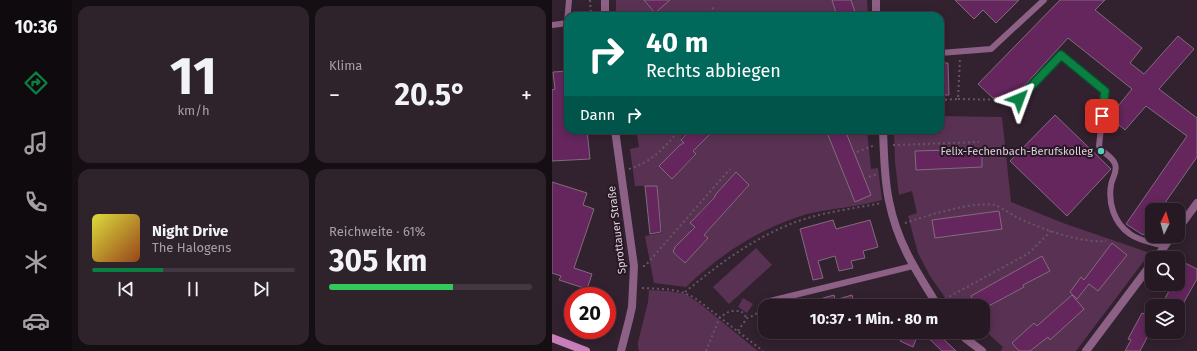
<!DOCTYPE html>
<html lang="de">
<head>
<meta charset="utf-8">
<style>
	:root { --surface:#261923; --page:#2e222b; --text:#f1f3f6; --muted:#a4a0a6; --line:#423841; --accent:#0b8043 }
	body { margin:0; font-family:"Fira Sans",sans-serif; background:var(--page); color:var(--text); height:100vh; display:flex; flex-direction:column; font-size:15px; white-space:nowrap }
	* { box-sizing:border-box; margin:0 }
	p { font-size:13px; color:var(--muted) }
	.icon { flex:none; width:22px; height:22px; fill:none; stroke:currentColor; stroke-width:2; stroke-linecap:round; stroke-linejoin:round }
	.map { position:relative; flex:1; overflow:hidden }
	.side { display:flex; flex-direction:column; gap:6px; padding:6px; background:#150e13; width:480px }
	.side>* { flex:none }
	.banner { position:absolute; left:12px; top:12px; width:380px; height:122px; border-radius:12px; box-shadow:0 2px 10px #0003,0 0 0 1px var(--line); background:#00695c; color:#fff; overflow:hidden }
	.needle { width:26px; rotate:5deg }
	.buttons { position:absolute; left:593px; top:203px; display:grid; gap:8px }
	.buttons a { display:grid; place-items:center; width:40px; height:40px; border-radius:8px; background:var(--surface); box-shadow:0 2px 10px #0003,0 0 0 1px var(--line); font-size:20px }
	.speed { position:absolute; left:12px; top:287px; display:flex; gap:8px; font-size:20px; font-weight:700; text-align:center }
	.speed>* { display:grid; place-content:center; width:52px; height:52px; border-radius:50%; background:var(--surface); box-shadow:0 2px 10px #0003,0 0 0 1px var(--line); line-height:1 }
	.speed .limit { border:6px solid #d22; background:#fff; color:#111 }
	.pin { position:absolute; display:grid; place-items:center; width:34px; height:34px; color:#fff; margin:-17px; border-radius:8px; box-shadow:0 2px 6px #0006 }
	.me { position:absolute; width:44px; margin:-22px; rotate:44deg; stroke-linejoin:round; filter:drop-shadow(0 0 3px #0008) }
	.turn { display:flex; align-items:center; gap:14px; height:84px; padding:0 16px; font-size:18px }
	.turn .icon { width:52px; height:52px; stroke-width:2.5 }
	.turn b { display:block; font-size:28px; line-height:34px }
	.then { display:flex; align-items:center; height:38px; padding:0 16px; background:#0003; gap:8px; font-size:15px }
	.big { font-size:30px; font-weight:700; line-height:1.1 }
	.side .widget { flex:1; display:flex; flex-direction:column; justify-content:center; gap:6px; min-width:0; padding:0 14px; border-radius:12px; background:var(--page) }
	.side .dial { align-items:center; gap:0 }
	.dial b { font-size:52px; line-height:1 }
	.song { display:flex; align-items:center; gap:12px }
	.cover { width:48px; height:48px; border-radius:6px; background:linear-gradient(135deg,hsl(60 70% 55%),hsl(20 70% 35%)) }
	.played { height:4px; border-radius:2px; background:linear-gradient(90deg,var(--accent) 35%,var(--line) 35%) }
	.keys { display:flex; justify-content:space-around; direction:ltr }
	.heat { display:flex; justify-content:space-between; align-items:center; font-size:22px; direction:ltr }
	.charge { height:6px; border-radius:3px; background:linear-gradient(90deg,#34c759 61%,var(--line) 0) }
	.side .tiles { flex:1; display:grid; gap:6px; grid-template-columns:repeat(2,1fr) }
	.trip { position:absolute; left:206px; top:299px; width:232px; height:40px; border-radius:12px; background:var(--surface); box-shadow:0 2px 10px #0003,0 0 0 1px var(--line); font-weight:700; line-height:40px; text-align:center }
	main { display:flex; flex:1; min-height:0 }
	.tab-bar { display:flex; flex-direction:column; width:72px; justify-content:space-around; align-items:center; background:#0f0a0e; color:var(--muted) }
	.tab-bar .icon { width:28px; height:28px }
	.tab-bar .active { color:var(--accent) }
	.tab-bar b { font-size:18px; color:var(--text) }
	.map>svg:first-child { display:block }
</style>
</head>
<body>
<main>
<nav class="tab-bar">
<b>10:36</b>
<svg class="icon active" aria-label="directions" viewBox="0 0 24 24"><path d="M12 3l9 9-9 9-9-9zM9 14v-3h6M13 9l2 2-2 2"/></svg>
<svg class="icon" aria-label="music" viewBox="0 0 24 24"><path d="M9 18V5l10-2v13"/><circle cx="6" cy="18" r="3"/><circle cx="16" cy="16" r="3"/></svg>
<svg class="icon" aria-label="phone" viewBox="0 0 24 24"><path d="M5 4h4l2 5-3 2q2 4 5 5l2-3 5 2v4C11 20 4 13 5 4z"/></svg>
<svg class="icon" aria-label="climate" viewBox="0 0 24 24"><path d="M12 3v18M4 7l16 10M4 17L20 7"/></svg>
<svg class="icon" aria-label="car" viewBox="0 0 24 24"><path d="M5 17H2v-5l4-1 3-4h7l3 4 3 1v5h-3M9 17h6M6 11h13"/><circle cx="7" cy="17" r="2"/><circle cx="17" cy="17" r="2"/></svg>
</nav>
<section class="side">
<div class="tiles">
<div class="widget dial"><b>11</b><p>km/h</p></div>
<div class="widget"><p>Klima</p>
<div class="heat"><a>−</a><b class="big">20.5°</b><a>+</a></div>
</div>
<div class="widget">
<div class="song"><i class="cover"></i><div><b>Night Drive</b><p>The Halogens</p></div></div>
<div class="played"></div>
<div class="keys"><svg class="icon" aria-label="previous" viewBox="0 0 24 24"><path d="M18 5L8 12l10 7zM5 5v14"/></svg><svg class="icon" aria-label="pause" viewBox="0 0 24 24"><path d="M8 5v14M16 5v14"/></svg><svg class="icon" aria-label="next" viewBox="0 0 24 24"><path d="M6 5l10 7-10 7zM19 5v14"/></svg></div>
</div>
<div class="widget"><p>Reichweite · 61%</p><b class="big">305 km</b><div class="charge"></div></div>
</div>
</section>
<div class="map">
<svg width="645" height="351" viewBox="0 0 645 351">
	<rect width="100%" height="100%" fill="#32212f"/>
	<!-- green -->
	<g fill="#593253" fill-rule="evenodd">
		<polygon points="64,0 280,0 285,16 171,16 166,11 160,16 64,16"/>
		<polygon points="299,0 315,0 316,16 292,16"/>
		<polygon points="388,116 450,117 459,202 511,223 598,253 524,351 449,351 451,347 431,329 431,306 399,306 378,276 366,253 356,216 365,213 360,191 347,195 343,162 342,130 388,130"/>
		<path d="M84,130h54l-5,6 -2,-1 -2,4 -1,-1 4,5 -4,2v1l-7,6 -13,14 -1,-1 13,14 24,-24 -3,-4 21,-21h112l29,71 -10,-71h22l4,39 7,-1 4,32c-24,7 -50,8 -75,14 -45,13 -88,41 -121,73l-32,-4 -9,-47 17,-3 -5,-47h-22l-5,-37 9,-2zM185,173l12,12 -45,50 4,3 -23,25 -14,-12 2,1 2,-4h1l6,-7 -1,-1 11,-9 -1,-2 4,-2 6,-14 -1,-1z"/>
		<polygon points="204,248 220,265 177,304 161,287"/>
		<polygon points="97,290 116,291 134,294 147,303 206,351 87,351 86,347 86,342 96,302"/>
		<polygon points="191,298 201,304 195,313 186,307"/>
	</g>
	<!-- building -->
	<g fill="#65265d" stroke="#806c7c">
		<polygon points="92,0 118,0 103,13"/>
		<polygon points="280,0 299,0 303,12 292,16 285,16"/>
		<polygon points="403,0 467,0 444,23 431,10 422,19"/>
		<polygon points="508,0 553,0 543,10 590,48 578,63 592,74 626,36 642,49 607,89 645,118 645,157 608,210 600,210 600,222 591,235 574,224 635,136 594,106 573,130 557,117 580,89 516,38 462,97 441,98 426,84"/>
		<polygon points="388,63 396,63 397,95 388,95"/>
		<polygon points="16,71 16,130 35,130 38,159 0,161 0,90 3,89 1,72"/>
		<polygon points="503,115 559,169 515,216 458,161"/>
		<polygon points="138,130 162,130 141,151 144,154 120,179 107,166 128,145 132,143 129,140"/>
		<polygon points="274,130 293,130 319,195 303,202"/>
		<polygon points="430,149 430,167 364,170 363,151"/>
		<polygon points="184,172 197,185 152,235 156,238 133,263 121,252 123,247 143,227 138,223 162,198 164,194"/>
		<polygon points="0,182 35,193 31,205 42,209 22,268 40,274 35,289 7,280 9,276 0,273"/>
		<polygon points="93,186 105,186 109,232 98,234"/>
		<polygon points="447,211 450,229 383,238 380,220"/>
		<polygon points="281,220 284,229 318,220 326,247 311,251 313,258 299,261 301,268 287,271 283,256 266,261 271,278 261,280 248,229"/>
		<polygon points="560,243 575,255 546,291 537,284 525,299 518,292 529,277 532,280"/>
		<polygon points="490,256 498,271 471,285 472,287 431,309 431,306 424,306 419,296"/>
		<polygon points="633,263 645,269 645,279 628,309 626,306 623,306 612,300 621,284 626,284 626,275"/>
		<polygon points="282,295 283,300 300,295 303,306 253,306 253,303"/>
		<polygon points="520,295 532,309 498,340 496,337 478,351 467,351 460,343 482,323 485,326"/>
		<polygon points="590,313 600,318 600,328 588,351 573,351 579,340 576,339"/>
		<polygon points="352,332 367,332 361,347 348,341"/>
		<polygon points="370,332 384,332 404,351 390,351"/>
	</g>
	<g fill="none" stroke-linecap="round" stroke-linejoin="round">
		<!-- path -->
		<g stroke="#655663" stroke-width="2" stroke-dasharray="2 3" stroke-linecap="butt">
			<polyline points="38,0 39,16"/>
			<polyline points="153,16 162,7"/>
			<polyline points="406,99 459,100"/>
			<polyline points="388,100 406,99 408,59"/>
			<polyline points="341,145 427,142"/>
			<polyline points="305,152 323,145"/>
			<path d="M77,169c25,-8 34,-21 51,-39"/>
			<polyline points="317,177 325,174"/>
			<path d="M353,223c21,-7 68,-22 89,-18 8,2 16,9 24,13 25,11 60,25 88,23"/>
			<polyline points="91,266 93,266 178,169"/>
			<path d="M90,288c19,1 36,0 53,10l68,53"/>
			<path d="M133,292c38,-31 76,-60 123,-74 23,-7 49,-10 73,-15"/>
			<polyline points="393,299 468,258 477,253 499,231"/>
			<polyline points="186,331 195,318 203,315 209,308"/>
			<polyline points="154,351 168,317 178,311 189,311 195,318"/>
		</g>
		<!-- service -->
		<g stroke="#8d6085" stroke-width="6">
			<polyline points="15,23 17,0"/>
			<polyline points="0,25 16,23"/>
			<polyline points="388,53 439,49 492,0"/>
			<path d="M467,99l42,-44 44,36 -6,55c4,8 13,10 16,18 3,7 -3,14 -4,21 -3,18 3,38 19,49 9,7 24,9 35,12"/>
			<polyline points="214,302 361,266"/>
		</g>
		<!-- minor -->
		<g stroke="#8d6085" stroke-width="8">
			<polyline points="53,0 53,16"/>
			<polyline points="324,0 324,16"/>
			<polyline points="63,130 82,266 80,307 77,320 69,351"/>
			<path d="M331,130c1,23 1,48 6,71 8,41 27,70 49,105"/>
			<polyline points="626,229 645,203"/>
			<polyline points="604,258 620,236"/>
			<polyline points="408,332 413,338 430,351"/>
			<polyline points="534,351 600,263"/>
		</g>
		<!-- secondary -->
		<polyline stroke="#c77ebb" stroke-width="8" points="0,338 34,351"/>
	</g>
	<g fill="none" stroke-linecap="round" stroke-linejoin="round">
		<defs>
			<polyline id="route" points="467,99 509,55 553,91 550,116"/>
		</defs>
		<!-- route casing -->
		<use href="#route" stroke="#07532c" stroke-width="10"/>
		<!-- route -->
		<use href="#route" stroke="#0b8043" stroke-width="7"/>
	</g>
	<!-- markers -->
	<circle fill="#59cebe" stroke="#281825" stroke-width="1.5" cx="549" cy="151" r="4"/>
	<g text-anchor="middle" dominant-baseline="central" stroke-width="4" stroke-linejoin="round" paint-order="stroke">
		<!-- poi labels -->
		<g font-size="11" fill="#ddd2db" stroke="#281825" text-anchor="end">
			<text x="541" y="151">Felix-Fechenbach-Berufskolleg</text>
		</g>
		<!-- street labels -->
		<g font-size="11" fill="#ddd2db" stroke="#281825">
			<text transform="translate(65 230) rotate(-97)">Sprottauer Straße</text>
		</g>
	</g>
</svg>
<div class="buttons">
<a><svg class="needle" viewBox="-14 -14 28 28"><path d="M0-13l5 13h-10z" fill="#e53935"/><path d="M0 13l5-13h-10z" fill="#a4a0a6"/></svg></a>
<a><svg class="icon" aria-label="search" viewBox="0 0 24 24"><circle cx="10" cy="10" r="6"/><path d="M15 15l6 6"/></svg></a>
<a><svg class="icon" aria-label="layers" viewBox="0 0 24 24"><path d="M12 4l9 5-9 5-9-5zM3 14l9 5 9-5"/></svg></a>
</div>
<div class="speed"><div class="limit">20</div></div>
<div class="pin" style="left:550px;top:116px;background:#d93025"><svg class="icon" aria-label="arrive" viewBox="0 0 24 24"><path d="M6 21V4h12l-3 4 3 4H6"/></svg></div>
<svg class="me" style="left:467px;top:99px" viewBox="-20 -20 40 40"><path d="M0-17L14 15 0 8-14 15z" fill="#0b8043" stroke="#fff" stroke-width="4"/></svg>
<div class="trip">10:37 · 1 Min. · 80 m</div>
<div class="banner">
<div class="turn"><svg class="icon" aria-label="right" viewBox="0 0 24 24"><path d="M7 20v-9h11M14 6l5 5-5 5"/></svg><div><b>40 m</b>Rechts abbiegen</div></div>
<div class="then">Dann<svg class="icon" aria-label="right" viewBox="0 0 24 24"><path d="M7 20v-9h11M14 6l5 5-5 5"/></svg></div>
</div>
</div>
</main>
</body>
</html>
